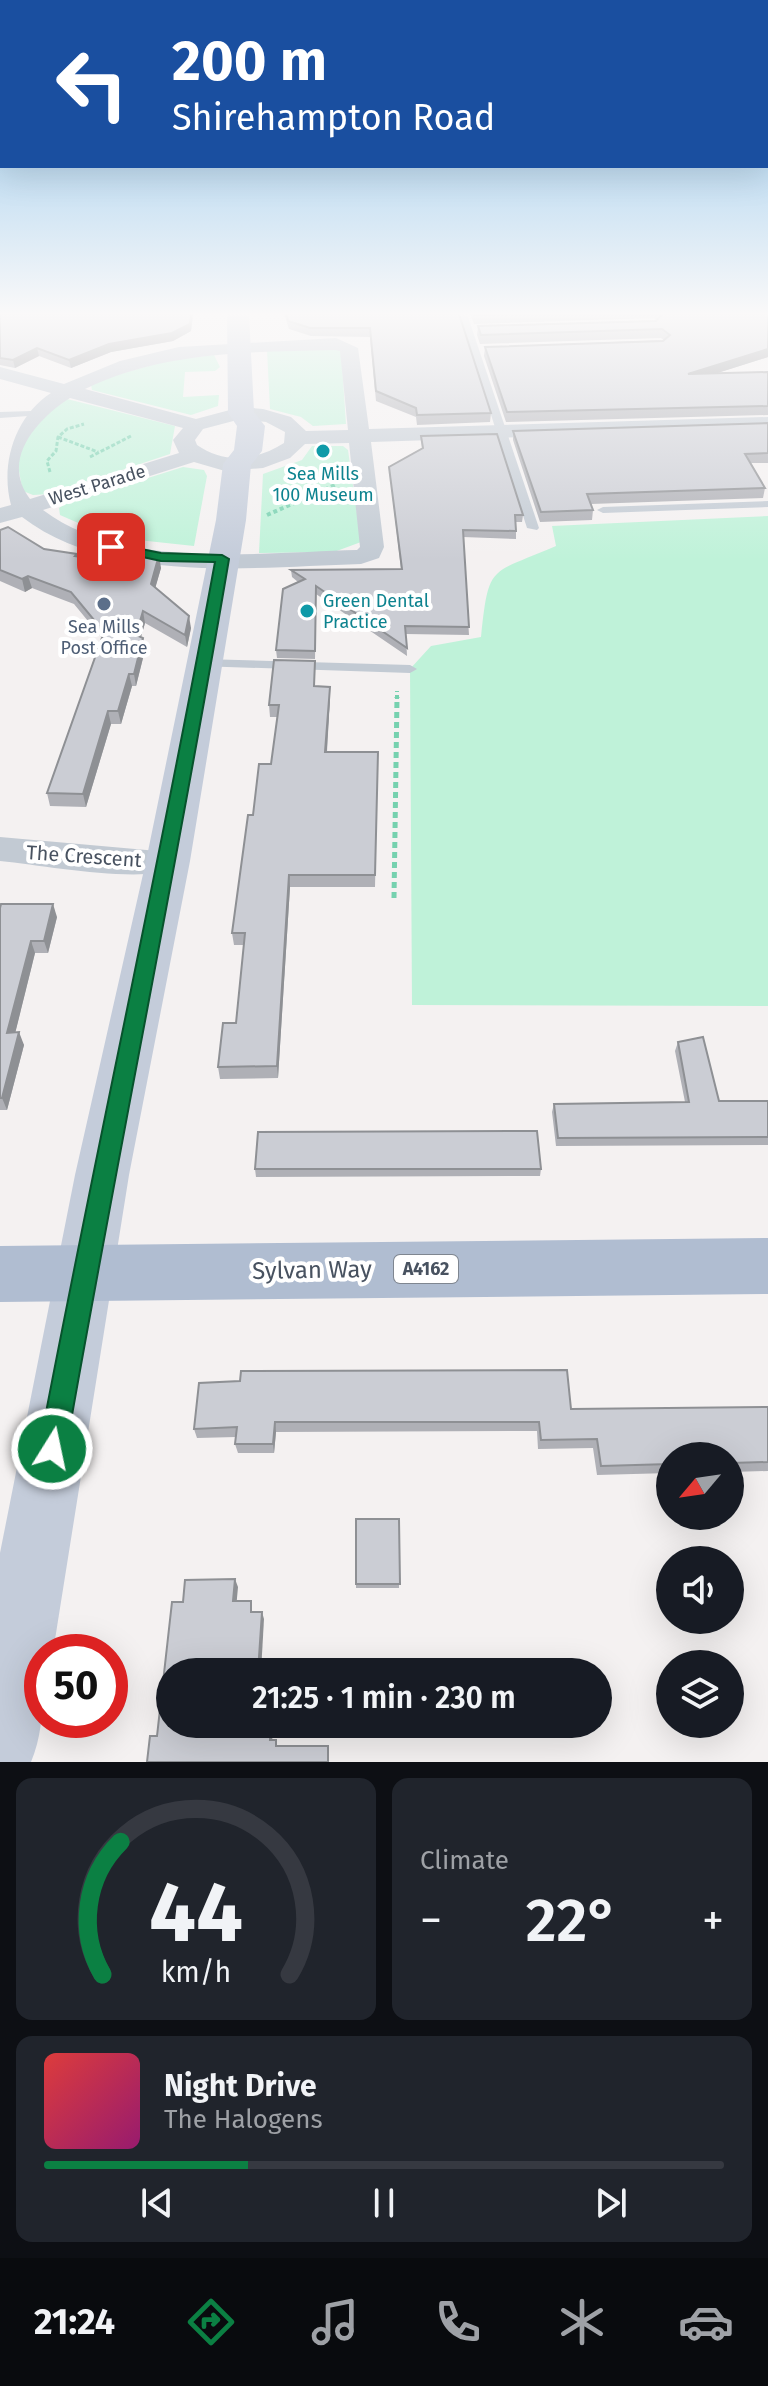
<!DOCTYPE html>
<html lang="en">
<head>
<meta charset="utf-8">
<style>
	:root { --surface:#171b24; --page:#20242c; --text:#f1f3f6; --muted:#9ea1a6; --line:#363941; --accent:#0b8043 }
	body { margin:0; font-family:"Fira Sans",sans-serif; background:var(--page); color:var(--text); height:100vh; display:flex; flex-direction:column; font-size:30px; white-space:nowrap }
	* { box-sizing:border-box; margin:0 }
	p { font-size:26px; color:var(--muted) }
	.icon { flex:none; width:44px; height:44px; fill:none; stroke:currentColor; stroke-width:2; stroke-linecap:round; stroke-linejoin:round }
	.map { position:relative; height:1762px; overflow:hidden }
	.side { display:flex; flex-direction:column; gap:16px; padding:16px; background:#0d0f14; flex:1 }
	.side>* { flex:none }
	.banner { position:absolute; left:0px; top:0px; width:768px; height:168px; box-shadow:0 8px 32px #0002; background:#1a4fa0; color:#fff; overflow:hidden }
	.needle { width:52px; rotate:241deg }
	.controls { position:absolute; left:656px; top:1442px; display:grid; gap:16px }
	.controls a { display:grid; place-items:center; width:88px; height:88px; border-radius:50%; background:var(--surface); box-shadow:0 8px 32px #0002; font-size:40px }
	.speed { position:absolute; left:24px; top:1634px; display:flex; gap:16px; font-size:40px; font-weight:700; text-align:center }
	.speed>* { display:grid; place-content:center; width:104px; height:104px; border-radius:50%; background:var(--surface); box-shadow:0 8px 32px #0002; line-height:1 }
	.speed .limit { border:12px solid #d22; background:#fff; color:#111 }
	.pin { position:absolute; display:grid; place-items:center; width:68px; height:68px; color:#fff; margin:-34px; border-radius:16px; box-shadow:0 4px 12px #0006 }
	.me { position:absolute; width:88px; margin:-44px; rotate:10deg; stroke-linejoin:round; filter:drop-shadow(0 0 6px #0008) }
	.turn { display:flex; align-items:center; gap:28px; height:168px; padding:0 40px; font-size:36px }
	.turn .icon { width:104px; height:104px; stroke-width:2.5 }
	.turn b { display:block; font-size:56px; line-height:68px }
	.big { font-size:60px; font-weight:600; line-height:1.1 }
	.side .widget { flex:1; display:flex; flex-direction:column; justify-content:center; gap:12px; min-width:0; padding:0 28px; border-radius:16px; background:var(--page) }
	.side .dial { align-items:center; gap:0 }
	.dial svg { height:208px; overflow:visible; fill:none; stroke:var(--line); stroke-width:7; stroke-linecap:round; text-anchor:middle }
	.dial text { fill:var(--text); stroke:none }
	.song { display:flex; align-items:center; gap:24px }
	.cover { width:96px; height:96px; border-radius:12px; background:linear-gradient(135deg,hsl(0 70% 55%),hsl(320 70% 35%)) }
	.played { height:8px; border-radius:4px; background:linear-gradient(90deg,var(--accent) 30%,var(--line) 30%) }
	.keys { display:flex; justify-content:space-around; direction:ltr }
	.heat { display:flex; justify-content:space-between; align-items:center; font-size:44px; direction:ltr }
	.side .tiles { flex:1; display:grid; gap:16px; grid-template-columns:1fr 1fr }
	.widget:last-child { grid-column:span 2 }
	.trip { position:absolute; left:156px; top:1658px; width:456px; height:80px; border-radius:40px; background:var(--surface); box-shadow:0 8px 32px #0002; font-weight:600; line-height:80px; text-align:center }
	.menu { display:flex; height:128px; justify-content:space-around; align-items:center; background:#090b0e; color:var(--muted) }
	.menu .icon { width:56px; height:56px }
	.menu .current { color:var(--accent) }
	.menu b { font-size:36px; color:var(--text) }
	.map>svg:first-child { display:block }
</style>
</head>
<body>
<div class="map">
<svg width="768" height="1762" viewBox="0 0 768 1762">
	<rect width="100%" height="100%" fill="#f4f1f1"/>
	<!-- green -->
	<g fill="#bff2d9">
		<polygon points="337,349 341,351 346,424 313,426 301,417 270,409 267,350"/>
		<polygon points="214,355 220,367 215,371 185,372 183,397 219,395 218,406 191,415 92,390 91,385 95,381 170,360"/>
		<path d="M67,399l108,27 -5,28 -120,40 -17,1 -10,-4c-13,-63 -4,-55 44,-92z"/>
		<polygon points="312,446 343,446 348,450 361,542 334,552 259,553 263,474 302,460"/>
		<polygon points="183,467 204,470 207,476 194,546 110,537 60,515 59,508 65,504"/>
		<path d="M768,516v490l-356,-1 -2,-336 21,-23 50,-9c8,-74 8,-62 75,-91l-4,-20z"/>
	</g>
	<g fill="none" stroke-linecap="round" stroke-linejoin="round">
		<!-- path-far2 -->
		<g stroke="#76d1af" stroke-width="3" stroke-dasharray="4 2" stroke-linecap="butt">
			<polyline points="58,437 98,452"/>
			<polyline points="90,457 131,436"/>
			<polyline points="50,472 47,461 56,451 58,437 67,429 84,424"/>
		</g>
		<!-- path-far1 -->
		<g stroke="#76d1af" stroke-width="4" stroke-dasharray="4 3" stroke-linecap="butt">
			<polyline points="267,515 335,485"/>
			<polyline points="397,699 397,691"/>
		</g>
		<!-- path -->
		<polyline stroke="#76d1af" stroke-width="5" stroke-dasharray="6 4" stroke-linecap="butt" points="394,898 397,697"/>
		<!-- lane -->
		<g fill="#c2cad3" fill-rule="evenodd">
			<polygon points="459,314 467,314 539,528 537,530 527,528"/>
			<polygon points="31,411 33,413 28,416 0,418 0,412"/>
			<polygon points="768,501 768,507 603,513 597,510 603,507"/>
			<polygon points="203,659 410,665 417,669 410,673 198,666 196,663"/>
		</g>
		<!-- street -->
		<g fill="#c2cad3" fill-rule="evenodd">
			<path d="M336,338l22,10 11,81 399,-12v12l-397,13 13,105 -5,11 -18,6c-105,3 -250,21 -339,-47l-22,6v-15l11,-3c-11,-41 4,-89 40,-112l-51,-14v-12l64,17 56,-23 59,-14zM335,350l5,1 8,79 -42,1 -15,-14 -28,-8 -22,-2 -45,12 -111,-30c79,-38 164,-37 250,-39zM70,398l113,30 -10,12 6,13 -149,46c-30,-39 7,-80 40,-101zM241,419l25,3 19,10 -1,11c-28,18 -60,21 -87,2l-2,-5 8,-11zM349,443l11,104 -3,3c-95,2 -233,21 -314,-40l151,-48 31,9 38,-3 27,-10 15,-14z"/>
			<path d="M0,837l180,16 5,8 -5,8c-47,14 -131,-3 -180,-8z"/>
		</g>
		<!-- secondary -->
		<path fill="#c4ccda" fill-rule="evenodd" d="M227,314h22l5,98 11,14 -3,25 -11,14 -5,55 -56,341 -61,314 -76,477h-11c0,37 4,75 -11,110h-31v-209l75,-378 71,-314 70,-341 7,-56 11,-14 3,-24 -9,-13z"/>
		<!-- primary -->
		<polygon fill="#b0bdd1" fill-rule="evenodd" points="768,1238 768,1294 0,1302 0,1246"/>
	</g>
	<!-- wall -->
	<g fill="#afb0b6">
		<polygon points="0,314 193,314 191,331 173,341 111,352 71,368 39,356 15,368 0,365"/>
		<polygon points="284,314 459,314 491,413 490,422 417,425 416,417 376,401 370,337 311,336 289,329"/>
		<polygon points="470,314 768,314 768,357 717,373 768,372 768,415 506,422 484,356 485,347 664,340 661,338 480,344 477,335 478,326 657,320 654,318 474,324"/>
		<polygon points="768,423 768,463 751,463 765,488 763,498 591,504 593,510 592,520 540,522 513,440 513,431"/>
		<polygon points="421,436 523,515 522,522 516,522 516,539 463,537 469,635 406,634 407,656 316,594 315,659 277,658 276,650 298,582 292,577 291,570 401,569 389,467 422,448"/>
		<polygon points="0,530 44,549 77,556 128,565 161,568 155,588 191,628 187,647 145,623 141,637 143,638 145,650 136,686 132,686 121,724 111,724 86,807 50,806 47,793 102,638 74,604 32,588 25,592 0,581"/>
		<polygon points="315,661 315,686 330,687 330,698 327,752 378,752 375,887 290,887 278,1078 220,1079 218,1067 236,1023 244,945 234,945 232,933 253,815 271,764 277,717 270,717 269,705"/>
		<polygon points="0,908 57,917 48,953 35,953 15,1033 24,1045 7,1110 0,1110"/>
		<polygon points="678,1042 719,1101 768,1101 768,1145 556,1146 552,1112 554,1104 685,1102 675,1051"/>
		<polygon points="255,1169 541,1169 540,1176 256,1177"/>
		<polygon points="199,1383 571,1409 768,1407 768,1471 730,1472 730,1456 670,1456 670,1473 597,1475 593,1448 538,1449 537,1431 276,1432 274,1453 238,1453 235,1444 236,1437 197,1438 194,1429"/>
		<rect x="356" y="1519" width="43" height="69"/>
	</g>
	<!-- shaded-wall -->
	<g fill="#8e9094">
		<polygon points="191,314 193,314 191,331 173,341 111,352 71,368 69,360"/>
		<polygon points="37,348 39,356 15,368 13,360"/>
		<polygon points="768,349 768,357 686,383 688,374"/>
		<polygon points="159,555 161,568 153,596 151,584"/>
		<polygon points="28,576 32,588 25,592 22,579"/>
		<polygon points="143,611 145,623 138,647 136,635"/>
		<polygon points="189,616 191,628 187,647 185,635"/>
		<polygon points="143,638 145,650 136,686 134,674"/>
		<polygon points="129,674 132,686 121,724 118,711"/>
		<polygon points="330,687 330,698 326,764 325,752"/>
		<polygon points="108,711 111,724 86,807 83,794"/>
		<polygon points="289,875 290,887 278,1078 277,1066"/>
		<polygon points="53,904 57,917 48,953 44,941"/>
		<polygon points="31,941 35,953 12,1046 7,1033"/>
		<polygon points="19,1032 24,1045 7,1110 2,1098"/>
		<polygon points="275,1422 276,1432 274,1453 273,1444"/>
		<polygon points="235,1579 238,1587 236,1609 233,1601"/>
		<polygon points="262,1612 264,1619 261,1672 258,1672"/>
		<polygon points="271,1724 273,1724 272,1745 270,1740"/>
	</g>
	<!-- building -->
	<g fill="#cbcdd4" stroke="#8e9094" stroke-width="2">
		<polygon points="0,314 191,314 190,324 172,333 109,344 69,360 37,348 13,360 0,358"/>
		<polygon points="286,314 459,314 491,413 417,415 416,408 376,391 370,328 310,328 288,321"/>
		<polygon points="474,314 526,314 474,315"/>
		<polygon points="660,314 768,314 768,349 688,374 768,372 768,406 507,412 485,347 663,341 670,335 662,329 481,335 478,326 656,321 662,315"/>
		<polygon points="768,423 768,453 745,454 765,488 587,494 593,510 541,512 513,431"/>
		<polygon points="497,434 523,515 515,515 516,531 463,530 469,627 405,626 407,648 316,586 315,651 276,650 283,589 305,579 291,570 402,569 389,467 423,448 421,436"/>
		<polygon points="8,527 44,549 77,554 75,556 128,565 133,552 159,555 151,584 189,616 185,635 143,611 136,635 143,638 134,674 129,674 118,711 108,711 83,794 47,793 104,632 71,592 28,576 22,579 0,570 0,530"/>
		<polygon points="274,660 315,661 314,686 330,687 325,752 378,752 375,875 289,875 277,1066 218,1067 223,1023 236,1023 245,933 232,933 248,815 253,815 259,764 271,764 279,705 269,705"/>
		<polygon points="1,904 53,904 44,941 31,941 7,1033 19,1032 2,1098 0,1098 0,908"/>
		<polygon points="703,1037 719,1101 768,1101 768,1137 558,1138 554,1104 689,1102 678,1042"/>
		<polygon points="537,1131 541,1169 255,1169 258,1132"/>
		<polygon points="567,1370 571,1409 768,1407 768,1462 730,1463 730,1456 670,1456 670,1464 601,1466 597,1439 541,1440 539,1422 275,1422 273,1444 235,1444 237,1427 194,1429 199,1383 240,1381 241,1371"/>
		<polygon points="356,1519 399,1519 400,1584 356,1584"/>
		<polygon points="235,1579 233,1601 251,1601 251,1612 262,1612 258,1672 170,1672 170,1724 271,1724 270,1740 276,1740 276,1746 328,1746 328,1762 147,1762 150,1736 157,1736 172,1602 183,1602 185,1580"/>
	</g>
	<!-- sky -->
	<linearGradient id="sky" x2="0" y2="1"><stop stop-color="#83bfeb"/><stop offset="0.56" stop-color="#faf9f9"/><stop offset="1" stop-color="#faf9f9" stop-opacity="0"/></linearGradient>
	<rect width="768" height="560" fill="url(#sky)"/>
	<!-- route -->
	<path fill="#0b8043" stroke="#07532c" stroke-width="2" d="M111,543l50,10 61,2 7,4c-50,297 -111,593 -163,890l-4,9 -10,4 -9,-4 -4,-9c56,-296 122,-590 176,-887l-54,-1 -55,-12 -2,-2z"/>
	<!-- markers -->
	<g fill="#0f9aa8" stroke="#fff" stroke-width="3">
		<circle cx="323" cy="451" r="8"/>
		<circle cx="307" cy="611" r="8"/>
	</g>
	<circle fill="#5c6f8a" stroke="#fff" stroke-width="3" cx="104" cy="604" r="8"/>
	<g text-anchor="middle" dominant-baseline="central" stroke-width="8" stroke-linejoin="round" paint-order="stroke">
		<!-- far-culture labels -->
		<g font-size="18" fill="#0d838f" stroke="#fff">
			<text x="323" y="474">Sea Mills<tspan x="323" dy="21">100 Museum</tspan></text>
			<text x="323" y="601" text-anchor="start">Green Dental<tspan x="323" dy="21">Practice</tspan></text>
		</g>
		<!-- far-street labels -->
		<g font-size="18" fill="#485260" stroke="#fff">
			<text transform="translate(97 485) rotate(-17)">West Parade</text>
		</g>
		<!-- far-service labels -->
		<g font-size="18" fill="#4e5e75" stroke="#fff">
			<text x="104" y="627">Sea Mills<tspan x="104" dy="21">Post Office</tspan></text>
		</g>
		<!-- shield labels -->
		<rect fill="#fff" stroke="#7f8690" stroke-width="2" x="394" y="1255" width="64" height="28" rx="6"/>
		<g font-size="18" font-weight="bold" fill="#485260">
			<text x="426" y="1269">A4162</text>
		</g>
		<!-- street labels -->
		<g font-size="20" fill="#485260" stroke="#fff">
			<text transform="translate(84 856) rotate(4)">The Crescent</text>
		</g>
		<!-- near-street labels -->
		<g font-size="24" fill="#485260" stroke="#fff">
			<text transform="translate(312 1270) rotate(-1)">Sylvan Way</text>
		</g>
	</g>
</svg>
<div class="controls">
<a><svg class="needle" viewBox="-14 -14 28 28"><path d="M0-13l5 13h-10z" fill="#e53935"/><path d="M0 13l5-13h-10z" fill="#9ea1a6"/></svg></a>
<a><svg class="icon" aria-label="sound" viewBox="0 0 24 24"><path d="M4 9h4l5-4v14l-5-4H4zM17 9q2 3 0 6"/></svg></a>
<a><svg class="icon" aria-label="layers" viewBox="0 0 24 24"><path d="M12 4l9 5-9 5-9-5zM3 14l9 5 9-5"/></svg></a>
</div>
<div class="speed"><div class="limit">50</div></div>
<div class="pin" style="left:111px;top:547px;background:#d93025"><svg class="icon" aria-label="arrive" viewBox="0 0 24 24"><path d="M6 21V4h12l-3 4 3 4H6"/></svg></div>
<svg class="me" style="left:52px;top:1449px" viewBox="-20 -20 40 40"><circle r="17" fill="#0b8043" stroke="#fff" stroke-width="3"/><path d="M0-11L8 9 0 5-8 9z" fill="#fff"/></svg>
<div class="trip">21:25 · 1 min · 230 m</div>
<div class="banner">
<div class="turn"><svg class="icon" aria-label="left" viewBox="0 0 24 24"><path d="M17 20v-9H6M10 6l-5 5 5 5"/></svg><div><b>200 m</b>Shirehampton Road</div></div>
</div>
</div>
<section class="side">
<div class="tiles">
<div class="widget dial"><svg viewBox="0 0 100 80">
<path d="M14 69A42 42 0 1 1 86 69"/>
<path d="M14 69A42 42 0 0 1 21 18" stroke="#0b8043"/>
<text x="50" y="56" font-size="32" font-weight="700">44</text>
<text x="50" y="72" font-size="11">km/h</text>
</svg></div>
<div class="widget"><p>Climate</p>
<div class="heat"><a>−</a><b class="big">22°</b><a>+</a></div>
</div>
<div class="widget">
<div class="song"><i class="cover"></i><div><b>Night Drive</b><p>The Halogens</p></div></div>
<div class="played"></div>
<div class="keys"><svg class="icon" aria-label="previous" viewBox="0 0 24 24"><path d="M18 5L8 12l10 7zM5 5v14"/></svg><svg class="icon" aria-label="pause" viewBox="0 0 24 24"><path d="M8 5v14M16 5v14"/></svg><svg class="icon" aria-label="next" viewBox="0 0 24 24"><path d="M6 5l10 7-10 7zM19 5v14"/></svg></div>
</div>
</div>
</section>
<nav class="menu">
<b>21:24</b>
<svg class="icon current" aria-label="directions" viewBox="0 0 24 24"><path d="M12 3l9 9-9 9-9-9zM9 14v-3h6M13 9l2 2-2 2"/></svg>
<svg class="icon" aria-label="music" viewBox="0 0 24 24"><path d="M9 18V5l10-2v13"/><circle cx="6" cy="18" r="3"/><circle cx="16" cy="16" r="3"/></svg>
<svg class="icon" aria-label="phone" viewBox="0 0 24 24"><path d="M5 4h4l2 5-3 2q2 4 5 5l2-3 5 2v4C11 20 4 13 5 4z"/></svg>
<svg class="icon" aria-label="climate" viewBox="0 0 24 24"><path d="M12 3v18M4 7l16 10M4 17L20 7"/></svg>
<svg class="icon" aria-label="car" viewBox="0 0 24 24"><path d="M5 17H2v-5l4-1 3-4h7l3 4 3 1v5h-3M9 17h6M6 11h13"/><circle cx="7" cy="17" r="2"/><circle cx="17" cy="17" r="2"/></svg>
</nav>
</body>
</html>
